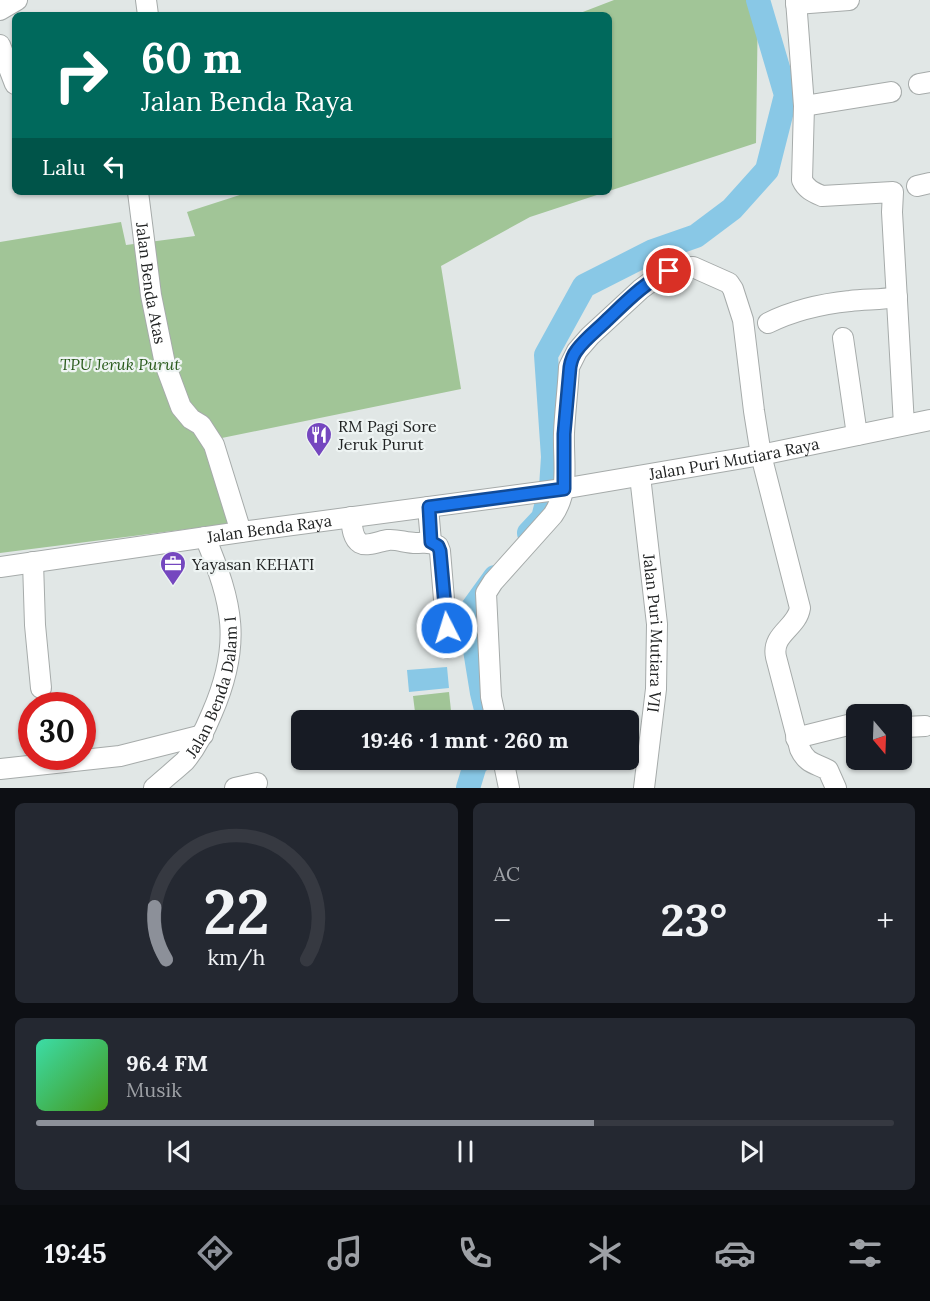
<!DOCTYPE html>
<html lang="id">
<head>
<meta charset="utf-8">
<style>
	:root { --surface:#171b24; --page:#242831; --text:#f1f3f6; --muted:#9ea1a6; --line:#363941; --accent:#8c9099 }
	body { margin:0; font-family:Lora,serif; background:var(--page); color:var(--text); height:100vh; display:flex; flex-direction:column; font-size:22px; white-space:nowrap }
	* { box-sizing:border-box; margin:0 }
	p { font-size:20px; color:var(--muted) }
	.icon { flex:none; width:33px; height:33px; fill:none; stroke:currentColor; stroke-width:2; stroke-linecap:round; stroke-linejoin:round }
	.map { position:relative; height:788px; overflow:hidden }
	.details { display:flex; flex-direction:column; gap:15px; padding:15px; background:#0d0f14; flex:1 }
	.details>* { flex:none }
	.top-card { position:absolute; left:12px; top:12px; width:600px; height:183px; border-radius:9px; box-shadow:0 2px 4px #0004; background:#00695c; color:#fff; overflow:hidden }
	.needle { width:39px; rotate:161deg }
	.fabs { position:absolute; left:846px; top:704px; display:grid; gap:12px }
	.fabs a { display:grid; place-items:center; width:66px; height:66px; border-radius:9px; background:var(--surface); box-shadow:0 2px 4px #0004; font-size:30px }
	.speed { position:absolute; left:18px; top:692px; display:flex; gap:12px; font-size:30px; font-weight:700; text-align:center }
	.speed>* { display:grid; place-content:center; width:78px; height:78px; border-radius:50%; background:var(--surface); box-shadow:0 2px 4px #0004; line-height:1 }
	.speed .limit { border:9px solid #d22; background:#fff; color:#111 }
	.pin { position:absolute; display:grid; place-items:center; width:51px; height:51px; color:#fff; margin:-26px; border:3px solid #fff; border-radius:50%; box-shadow:0 2px 6px #0007 }
	.me { position:absolute; width:66px; margin:-33px; rotate:355deg; stroke-linejoin:round; filter:drop-shadow(0 0 4px #0008) }
	.turn { display:flex; align-items:center; gap:21px; height:126px; padding:0 30px; font-size:27px }
	.turn .icon { width:78px; height:78px; stroke-width:2.5 }
	.turn b { display:block; font-size:42px; line-height:51px }
	.then { display:flex; align-items:center; height:57px; padding:0 30px; background:#0003; gap:12px; font-size:22px }
	.big { font-size:45px; font-weight:700; line-height:1.1 }
	.details .widget { flex:1; display:flex; flex-direction:column; justify-content:center; gap:9px; min-width:0; padding:0 21px; border-radius:9px; background:var(--page) }
	.details .dial { align-items:center; gap:0 }
	.dial svg { height:156px; overflow:visible; fill:none; stroke:var(--line); stroke-width:7; stroke-linecap:round; text-anchor:middle }
	.dial text { fill:var(--text); stroke:none }
	.song { display:flex; align-items:center; gap:18px }
	.cover { width:72px; height:72px; border-radius:9px; background:linear-gradient(135deg,hsl(160 70% 55%),hsl(100 70% 35%)) }
	.played { height:6px; border-radius:3px; background:linear-gradient(90deg,var(--accent) 65%,var(--line) 65%) }
	.keys { display:flex; justify-content:space-around; direction:ltr }
	.heat { display:flex; justify-content:space-between; align-items:center; font-size:33px; direction:ltr }
	.details .tiles { flex:1; display:grid; gap:15px; grid-template-columns:1fr 1fr }
	.widget:last-child { grid-column:span 2 }
	.trip { position:absolute; left:291px; top:710px; width:348px; height:60px; border-radius:9px; background:var(--surface); box-shadow:0 2px 4px #0004; font-weight:700; line-height:60px; text-align:center }
	.tabs { display:flex; height:96px; justify-content:space-around; align-items:center; background:#090b0e; color:var(--muted) }
	.tabs .icon { width:42px; height:42px }
	.tabs .selected { color:var(--accent) }
	.tabs b { font-size:27px; color:var(--text) }
	.map>svg:first-child { display:block }
</style>
</head>
<body>
<div class="map">
<svg width="930" height="788" viewBox="0 0 930 788">
	<rect width="100%" height="100%" fill="#e1e7e6"/>
	<!-- green -->
	<g fill="#a1c597">
		<polygon points="614,0 758,0 756,143 609,191 609,15 575,15"/>
		<polygon points="249,192 606,192 530,217 441,266 461,389 212,440 243,522 0,553 0,242 121,222 126,245 195,236 187,212"/>
		<polygon points="449,692 452,720 416,720 413,696"/>
	</g>
	<!-- water -->
	<polygon fill="#89c8e6" points="447,667 449,688 409,692 407,670"/>
	<g fill="none" stroke-linecap="round" stroke-linejoin="round">
		<!-- river -->
		<g stroke="#89c8e6" stroke-width="24">
			<polyline points="529,533 543,518 551,487 553,457 546,355 584,286 653,251 696,236 732,209 767,170 786,95 758,0"/>
			<polyline points="488,718 482,693 469,613 495,577"/>
			<polyline points="468,788 475,765 481,759"/>
		</g>
		<defs>
			<g id="minor">
				<polyline points="146,0 148,15"/>
				<path d="M796,0l8,106 -2,74c4,9 11,12 20,16l71,-4 -1,20 12,213"/>
				<polyline points="796,4 849,0"/>
				<polyline points="0,10 17,0"/>
				<polyline points="0,45 15,84"/>
				<polyline points="919,84 930,82"/>
				<polyline points="804,106 891,92"/>
				<polyline points="917,186 930,183"/>
				<path id="s1" d="M138,192l13,103 14,69 16,43 10,12 10,6 13,20 27,87"/>
				<path d="M768,323c26,-13 53,-19 82,-22 15,-2 31,-1 47,-4"/>
				<polyline points="843,338 857,435"/>
				<path id="s2" d="M640,476l17,148 -1,65 -12,99"/>
				<polyline points="428,507 431,542"/>
				<path d="M351,517c1,8 1,21 9,26 7,4 20,-2 28,-3 9,-1 18,3 28,3 9,0 14,-2 22,3l2,5 8,97"/>
				<polyline points="33,562 35,625 41,688"/>
				<path id="s3" d="M0,567l241,-35 315,-42 205,-35 169,-35"/>
				<path d="M496,720l-5,-23 -5,-104 7,-11 60,-67c17,-25 10,-53 11,-82 1,-22 4,-44 5,-66l8,-16 13,-15 51,-47 19,-14 17,-7 16,-1 36,16 4,6 10,31 11,91 7,44 39,153c-3,20 -29,26 -24,49l24,92c7,15 15,14 28,21l8,18"/>
				<polyline points="902,725 906,727 925,726"/>
				<polyline points="796,738 856,723"/>
				<polyline points="503,759 509,788"/>
				<polyline points="0,769 120,756 203,735"/>
				<path id="s4" d="M154,788c10,-9 21,-18 31,-27 12,-14 20,-31 27,-48 30,-69 21,-109 -7,-176"/>
				<polyline points="235,788 257,783"/>
			</g>
		</defs>
		<!-- minor casing -->
		<use href="#minor" stroke="#a6abaa" stroke-width="22"/>
		<!-- minor -->
		<use href="#minor" stroke="#fff" stroke-width="20"/>
	</g>
	<g fill="none" stroke-linecap="round" stroke-linejoin="round">
		<defs>
			<path id="route" d="M447,628l-7,-77 -2,-5 -7,-4 -2,-35 135,-18v-55l6,-67c1,-6 3,-12 7,-17 8,-11 20,-20 30,-30 19,-18 38,-38 62,-49"/>
		</defs>
		<!-- route casing -->
		<use href="#route" stroke="#114b97" stroke-width="15"/>
		<!-- route -->
		<use href="#route" stroke="#1a73e8" stroke-width="10"/>
	</g>
	<!-- icons -->
	<defs>
		<symbol id="restaurant-pin" viewBox="-11 -11 22 30"><path d="M0 17L-7.5 6A9.5 9.5 0 1 1 7.5 6Z" fill="#7547bf" stroke="#eef4f3"/><path d="M-5-6h1v4h1v-4h1v4h1v-4h1v5L-1.5 .5V6h-2V.5L-5-1ZM5-6V6H3V1.5H1.5Q1.5-4 5-6Z" fill="#fff"/></symbol>
		<symbol id="office-pin" viewBox="-11 -11 22 30"><path d="M0 17L-7.5 6A9.5 9.5 0 1 1 7.5 6Z" fill="#7547bf" stroke="#eef4f3"/><path d="M-6-3h4V-5.5h4V-3h4V5H-6ZM-1-4.5V-3h2v-1.5ZM-6 0V1H6V0Z" fill="#fff"/></symbol>
	</defs>
	<g fill-rule="evenodd">
		<use href="#restaurant-pin" x="304" y="420" width="30" height="40"/>
		<use href="#office-pin" x="158" y="549" width="30" height="40"/>
	</g>
	<g text-anchor="middle" dominant-baseline="central" stroke-width="4.5" stroke-linejoin="round" paint-order="stroke">
		<!-- street labels -->
		<g font-size="16" fill="#212323" stroke="#eef4f3">
			<text stroke="none"><textPath href="#s1" startOffset="92">Jalan Benda Atas</textPath></text>
			<text stroke="none"><textPath href="#s3" startOffset="742">Jalan Puri Mutiara Raya</textPath></text>
			<text stroke="none"><textPath href="#s3" startOffset="272">Jalan Benda Raya</textPath></text>
			<text stroke="none"><textPath href="#s2" startOffset="158">Jalan Puri Mutiara VII</textPath></text>
			<text stroke="none"><textPath href="#s4" startOffset="122">Jalan Benda Dalam I</textPath></text>
		</g>
		<!-- park labels -->
		<g font-size="16" font-style="italic" fill="#2a5b1c" stroke="#eef4f3">
			<text x="120" y="364">TPU Jeruk Purut</text>
		</g>
		<!-- poi labels -->
		<g font-size="16" fill="#212323" stroke="#eef4f3" text-anchor="start">
			<text x="338" y="426">RM Pagi Sore<tspan x="338" dy="18">Jeruk Purut</tspan></text>
			<text x="192" y="564">Yayasan KEHATI</text>
		</g>
	</g>
</svg>
<div class="fabs">
<a><svg class="needle" viewBox="-14 -14 28 28"><path d="M0-13l5 13h-10z" fill="#e53935"/><path d="M0 13l5-13h-10z" fill="#9ea1a6"/></svg></a>
</div>
<div class="speed"><div class="limit">30</div></div>
<div class="pin" style="left:669px;top:271px;background:#d93025"><svg class="icon" aria-label="arrive" viewBox="0 0 24 24"><path d="M6 21V4h12l-3 4 3 4H6"/></svg></div>
<svg class="me" style="left:447px;top:628px" viewBox="-20 -20 40 40"><circle r="17" fill="#1a73e8" stroke="#fff" stroke-width="3"/><path d="M0-11L8 9 0 5-8 9z" fill="#fff"/></svg>
<div class="trip">19:46 · 1 mnt · 260 m</div>
<div class="top-card">
<div class="turn"><svg class="icon" aria-label="right" viewBox="0 0 24 24"><path d="M7 20v-9h11M14 6l5 5-5 5"/></svg><div><b>60 m</b>Jalan Benda Raya</div></div>
<div class="then">Lalu<svg class="icon" aria-label="left" viewBox="0 0 24 24"><path d="M17 20v-9H6M10 6l-5 5 5 5"/></svg></div>
</div>
</div>
<section class="details">
<div class="tiles">
<div class="widget dial"><svg viewBox="0 0 100 80">
<path d="M14 69A42 42 0 1 1 86 69"/>
<path d="M14 69A42 42 0 0 1 8 42" stroke="#8c9099"/>
<text x="50" y="56" font-size="32" font-weight="700">22</text>
<text x="50" y="72" font-size="11">km/h</text>
</svg></div>
<div class="widget"><p>AC</p>
<div class="heat"><a>−</a><b class="big">23°</b><a>+</a></div>
</div>
<div class="widget">
<div class="song"><i class="cover"></i><div><b>96.4 FM</b><p>Musik</p></div></div>
<div class="played"></div>
<div class="keys"><svg class="icon" aria-label="previous" viewBox="0 0 24 24"><path d="M18 5L8 12l10 7zM5 5v14"/></svg><svg class="icon" aria-label="pause" viewBox="0 0 24 24"><path d="M8 5v14M16 5v14"/></svg><svg class="icon" aria-label="next" viewBox="0 0 24 24"><path d="M6 5l10 7-10 7zM19 5v14"/></svg></div>
</div>
</div>
</section>
<nav class="tabs">
<b>19:45</b>
<svg class="icon selected" aria-label="directions" viewBox="0 0 24 24"><path d="M12 3l9 9-9 9-9-9zM9 14v-3h6M13 9l2 2-2 2"/></svg>
<svg class="icon" aria-label="music" viewBox="0 0 24 24"><path d="M9 18V5l10-2v13"/><circle cx="6" cy="18" r="3"/><circle cx="16" cy="16" r="3"/></svg>
<svg class="icon" aria-label="phone" viewBox="0 0 24 24"><path d="M5 4h4l2 5-3 2q2 4 5 5l2-3 5 2v4C11 20 4 13 5 4z"/></svg>
<svg class="icon" aria-label="climate" viewBox="0 0 24 24"><path d="M12 3v18M4 7l16 10M4 17L20 7"/></svg>
<svg class="icon" aria-label="car" viewBox="0 0 24 24"><path d="M5 17H2v-5l4-1 3-4h7l3 4 3 1v5h-3M9 17h6M6 11h13"/><circle cx="7" cy="17" r="2"/><circle cx="17" cy="17" r="2"/></svg>
<svg class="icon" aria-label="filters" viewBox="0 0 24 24"><path d="M4 7h16M4 17h16"/><circle cx="9" cy="7" r="2"/><circle cx="15" cy="17" r="2"/></svg>
</nav>
</body>
</html>
